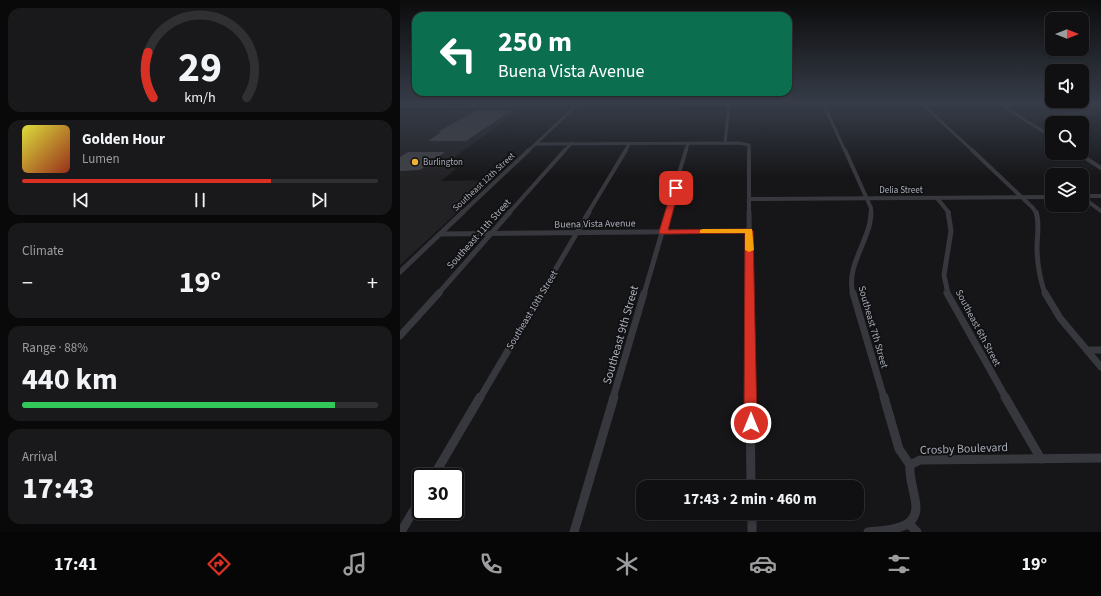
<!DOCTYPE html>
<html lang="en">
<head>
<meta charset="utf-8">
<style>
	:root { --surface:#101012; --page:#19191b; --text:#f1f3f6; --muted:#9c9d9f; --line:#303032; --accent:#d93025 }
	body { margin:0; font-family:"Source Sans 3",sans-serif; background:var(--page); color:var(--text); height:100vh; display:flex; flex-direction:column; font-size:15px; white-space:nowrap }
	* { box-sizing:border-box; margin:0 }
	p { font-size:13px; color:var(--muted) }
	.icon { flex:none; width:22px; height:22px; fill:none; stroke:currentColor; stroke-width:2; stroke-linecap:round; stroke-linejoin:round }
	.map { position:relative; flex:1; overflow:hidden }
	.side { display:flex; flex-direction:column; gap:8px; padding:8px; background:#09090a; width:400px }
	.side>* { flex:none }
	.banner { position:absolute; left:12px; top:12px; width:380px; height:84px; border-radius:12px; box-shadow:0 1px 3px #0004,0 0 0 1px var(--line); background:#0b6e4f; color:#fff; overflow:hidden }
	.needle { width:26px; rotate:90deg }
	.controls { position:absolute; left:645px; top:12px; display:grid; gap:8px }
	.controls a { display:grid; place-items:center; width:44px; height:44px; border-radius:8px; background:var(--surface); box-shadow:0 1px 3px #0004,0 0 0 1px var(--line); font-size:20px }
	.speed { position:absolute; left:12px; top:468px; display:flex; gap:8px; font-size:20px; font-weight:700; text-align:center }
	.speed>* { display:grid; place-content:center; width:52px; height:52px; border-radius:50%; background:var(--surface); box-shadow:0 1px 3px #0004,0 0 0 1px var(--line); line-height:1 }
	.speed .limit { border:2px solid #111; border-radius:6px; background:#fff; color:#111 }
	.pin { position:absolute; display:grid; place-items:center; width:34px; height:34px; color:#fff; margin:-17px; border-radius:8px; box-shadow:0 2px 6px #0006 }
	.me { position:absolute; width:44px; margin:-22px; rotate:0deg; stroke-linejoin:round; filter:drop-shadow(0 0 3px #0008) }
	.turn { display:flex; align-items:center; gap:14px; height:84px; padding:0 20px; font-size:18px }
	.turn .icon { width:52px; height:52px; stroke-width:2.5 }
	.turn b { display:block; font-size:28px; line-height:34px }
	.big { font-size:30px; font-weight:700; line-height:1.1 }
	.side .widget { flex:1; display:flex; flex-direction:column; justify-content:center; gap:6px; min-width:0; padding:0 14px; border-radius:12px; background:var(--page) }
	.side .dial { align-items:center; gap:0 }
	.dial svg { height:104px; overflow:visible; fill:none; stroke:var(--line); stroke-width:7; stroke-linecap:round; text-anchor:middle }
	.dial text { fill:var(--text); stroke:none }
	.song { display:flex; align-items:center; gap:12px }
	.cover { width:48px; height:48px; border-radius:6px; background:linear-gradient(135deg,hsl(60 70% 55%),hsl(10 70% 35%)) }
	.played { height:4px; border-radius:2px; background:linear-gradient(90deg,var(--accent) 70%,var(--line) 70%) }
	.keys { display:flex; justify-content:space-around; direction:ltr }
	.heat { display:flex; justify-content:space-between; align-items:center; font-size:22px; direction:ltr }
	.charge { height:6px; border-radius:3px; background:linear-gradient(90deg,#34c759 88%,var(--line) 0) }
	.trip { position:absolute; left:236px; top:480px; width:228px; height:40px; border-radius:12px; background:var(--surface); box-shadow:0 1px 3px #0004,0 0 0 1px var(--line); font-weight:700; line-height:40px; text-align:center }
	.tab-bar { display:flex; height:64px; justify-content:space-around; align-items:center; background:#060607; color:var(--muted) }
	.tab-bar .icon { width:28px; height:28px }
	.tab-bar .selected { color:var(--accent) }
	.tab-bar b { font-size:18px; color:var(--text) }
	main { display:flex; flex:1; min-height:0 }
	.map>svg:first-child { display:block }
</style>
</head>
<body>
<main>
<section class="side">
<div class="widget dial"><svg viewBox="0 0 100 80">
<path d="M14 69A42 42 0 1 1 86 69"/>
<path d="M14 69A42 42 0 0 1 10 34" stroke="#d93025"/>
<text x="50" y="56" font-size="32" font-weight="700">29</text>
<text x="50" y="72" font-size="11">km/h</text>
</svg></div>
<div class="widget">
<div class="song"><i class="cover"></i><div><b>Golden Hour</b><p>Lumen</p></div></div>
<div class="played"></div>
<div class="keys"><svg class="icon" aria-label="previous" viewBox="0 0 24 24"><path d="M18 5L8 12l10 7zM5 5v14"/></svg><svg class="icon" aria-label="pause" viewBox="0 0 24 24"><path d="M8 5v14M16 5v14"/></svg><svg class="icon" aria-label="next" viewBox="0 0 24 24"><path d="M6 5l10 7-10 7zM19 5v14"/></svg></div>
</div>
<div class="widget"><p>Climate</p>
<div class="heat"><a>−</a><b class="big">19°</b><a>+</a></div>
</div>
<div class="widget"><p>Range · 88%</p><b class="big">440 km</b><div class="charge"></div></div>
<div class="widget"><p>Arrival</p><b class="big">17:43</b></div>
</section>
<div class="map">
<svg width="701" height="532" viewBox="0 0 701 532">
	<rect width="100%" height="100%" fill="#161618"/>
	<!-- built -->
	<g fill="#222225">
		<polygon points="701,104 701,116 688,116 666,105"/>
		<polygon points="121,109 45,164 56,169 41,181 92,180 0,265 0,110"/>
	</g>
	<!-- green -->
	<polygon fill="#1e261f" points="647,105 665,105 689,117 670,117"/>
	<!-- building -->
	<g fill="#404145">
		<polygon points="77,110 112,110 66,141 28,141 41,132 38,132"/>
		<polygon points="8,152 45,152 20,170 0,171 0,157"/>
	</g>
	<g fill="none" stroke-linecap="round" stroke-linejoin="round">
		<!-- street-far4 -->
		<g stroke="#37383d" stroke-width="3">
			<polyline points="689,103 701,109"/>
			<polyline points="522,104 573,151"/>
			<polyline points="600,104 652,137"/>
			<polyline points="424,105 445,151"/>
			<polyline points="325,143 329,105"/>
			<polyline points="136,144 339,143 349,145 349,151"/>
			<polyline points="128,151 179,103"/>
			<polyline points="164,151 172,143"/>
			<polyline points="225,151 230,143"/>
			<polyline points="286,151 288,143"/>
		</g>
		<!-- street-far3 -->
		<g stroke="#37383d" stroke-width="4">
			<polyline points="349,150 349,213"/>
			<polyline points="445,150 471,208 471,213"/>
			<polyline points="572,150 633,208 636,213"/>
			<polyline points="678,153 701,168"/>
			<polyline points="682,196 701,196"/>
			<polyline points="682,197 701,211"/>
			<polyline points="537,198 549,213"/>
			<polyline points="350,199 652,197"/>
			<polyline points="62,213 129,150"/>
			<polyline points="109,213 165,150"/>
			<polyline points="188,213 226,150"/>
			<polyline points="267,213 286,150"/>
		</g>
		<!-- street-far2 -->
		<g stroke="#37383d" stroke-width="5">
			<polyline points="349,212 350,294"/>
			<path d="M636,212c4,12 1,23 1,35 0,16 3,32 8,47"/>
			<polyline points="41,234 349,231"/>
			<polyline points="0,272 63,212"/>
			<polyline points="38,294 110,212"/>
			<polyline points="141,294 189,212"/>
			<polyline points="244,294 268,212"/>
			<path d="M453,294c-8,-29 18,-54 18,-82"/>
			<polyline points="548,294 544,275 551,231 548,212"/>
		</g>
		<!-- street-far1 -->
		<g stroke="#37383d" stroke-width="7">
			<polyline points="350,293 350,398"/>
			<polyline points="453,293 484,398"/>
			<polyline points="547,293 606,398"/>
			<polyline points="645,293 660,318 701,367"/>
			<polyline points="0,336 39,293"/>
			<polyline points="687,350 701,350"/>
			<polyline points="80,398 142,293"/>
			<polyline points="213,398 244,293"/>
		</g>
		<!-- street -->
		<g stroke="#37383d" stroke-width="9">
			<polyline points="350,397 351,487"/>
			<polyline points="484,397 499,449 510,465"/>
			<polyline points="605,397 641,459"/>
			<polyline points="33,477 80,397"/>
			<polyline points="352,513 352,532"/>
			<polyline points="509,524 517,532"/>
			<polyline points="1,532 21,498"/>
			<polyline points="174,532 214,397"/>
			<path d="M468,532c22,-2 54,-2 47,-33 -2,-12 -6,-22 -5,-34l10,-5 181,-2"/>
		</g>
		<!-- secondary -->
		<polygon fill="#45474d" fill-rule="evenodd" points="441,103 684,103 0,108 0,106"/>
	</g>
	<!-- sky -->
	<linearGradient id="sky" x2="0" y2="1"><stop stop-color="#0c0c0d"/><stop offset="0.58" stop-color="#363c48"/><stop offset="1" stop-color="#363c48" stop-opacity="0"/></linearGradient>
	<rect width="701" height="178" fill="url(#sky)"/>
	<!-- route -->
	<polygon fill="#d93025" stroke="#8d1f18" points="273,186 279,188 268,230 349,229 353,231 357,423 355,427 351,429 346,427 344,423 345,233 260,234 259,232"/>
	<!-- slow -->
	<polygon fill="#f59e0b" points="303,229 352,229 354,250 349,252 345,250 345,233 300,233 300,230"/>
	<!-- markers -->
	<circle fill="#f2b134" stroke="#111113" stroke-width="1.5" cx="15" cy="162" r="4"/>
	<g text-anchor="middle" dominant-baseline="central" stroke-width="3.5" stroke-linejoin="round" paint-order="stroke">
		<!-- far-poi labels -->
		<g font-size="9" fill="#a8adb8" stroke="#111113" text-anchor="start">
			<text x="23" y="162">Burlington</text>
		</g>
		<!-- far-street labels -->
		<g font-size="9" fill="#a8adb8" stroke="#111113">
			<text transform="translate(84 182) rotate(-43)">Southeast 12th Street</text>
			<text x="501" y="190">Delia Street</text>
		</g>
		<!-- street labels -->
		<g font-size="10" fill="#a8adb8" stroke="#111113">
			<text transform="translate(195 224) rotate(-1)">Buena Vista Avenue</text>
			<text transform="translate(79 234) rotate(-48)">Southeast 11th Street</text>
			<text transform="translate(132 310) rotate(-59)">Southeast 10th Street</text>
			<text transform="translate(473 327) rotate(74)">Southeast 7th Street</text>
			<text transform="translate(578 328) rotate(62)">Southeast 6th Street</text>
		</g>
		<!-- near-street labels -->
		<g font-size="12" fill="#a8adb8" stroke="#111113">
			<text transform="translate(221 335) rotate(-74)">Southeast 9th Street</text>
			<text transform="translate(564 449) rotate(-2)">Crosby Boulevard</text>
		</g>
	</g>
</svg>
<div class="controls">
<a><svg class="needle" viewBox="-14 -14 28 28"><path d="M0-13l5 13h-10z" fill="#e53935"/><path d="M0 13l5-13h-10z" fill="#9c9d9f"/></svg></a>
<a><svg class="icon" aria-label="sound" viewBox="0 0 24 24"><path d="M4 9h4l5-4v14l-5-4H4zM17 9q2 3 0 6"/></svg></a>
<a><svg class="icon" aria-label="search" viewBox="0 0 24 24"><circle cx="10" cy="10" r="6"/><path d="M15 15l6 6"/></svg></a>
<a><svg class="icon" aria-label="layers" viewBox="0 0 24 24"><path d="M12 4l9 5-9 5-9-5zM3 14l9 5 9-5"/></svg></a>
</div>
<div class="speed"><div class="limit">30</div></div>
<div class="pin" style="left:276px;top:188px;background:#d93025"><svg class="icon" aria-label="arrive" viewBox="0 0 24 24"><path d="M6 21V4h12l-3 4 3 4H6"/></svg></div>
<svg class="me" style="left:351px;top:423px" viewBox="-20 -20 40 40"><circle r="17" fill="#d93025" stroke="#fff" stroke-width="3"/><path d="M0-11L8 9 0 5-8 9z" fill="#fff"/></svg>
<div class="trip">17:43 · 2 min · 460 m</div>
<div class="banner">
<div class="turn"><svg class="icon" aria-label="left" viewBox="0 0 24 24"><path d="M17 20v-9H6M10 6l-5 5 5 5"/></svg><div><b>250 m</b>Buena Vista Avenue</div></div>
</div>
</div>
</main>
<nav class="tab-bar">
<b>17:41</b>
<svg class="icon selected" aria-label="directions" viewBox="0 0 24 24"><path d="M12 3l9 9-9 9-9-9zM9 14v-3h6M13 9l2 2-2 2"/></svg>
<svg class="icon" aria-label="music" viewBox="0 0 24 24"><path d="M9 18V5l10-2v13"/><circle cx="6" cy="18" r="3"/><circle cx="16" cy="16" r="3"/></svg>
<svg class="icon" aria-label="phone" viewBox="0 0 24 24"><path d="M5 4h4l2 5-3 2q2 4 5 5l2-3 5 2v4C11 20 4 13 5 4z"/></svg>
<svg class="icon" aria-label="climate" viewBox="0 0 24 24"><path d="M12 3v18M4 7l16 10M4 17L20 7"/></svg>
<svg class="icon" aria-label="car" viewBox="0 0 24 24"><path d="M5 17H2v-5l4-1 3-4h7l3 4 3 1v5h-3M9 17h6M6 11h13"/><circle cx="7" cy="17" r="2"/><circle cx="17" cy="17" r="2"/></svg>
<svg class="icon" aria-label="filters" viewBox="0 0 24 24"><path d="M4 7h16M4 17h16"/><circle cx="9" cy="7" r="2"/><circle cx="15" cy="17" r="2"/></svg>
<b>19°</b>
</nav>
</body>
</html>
